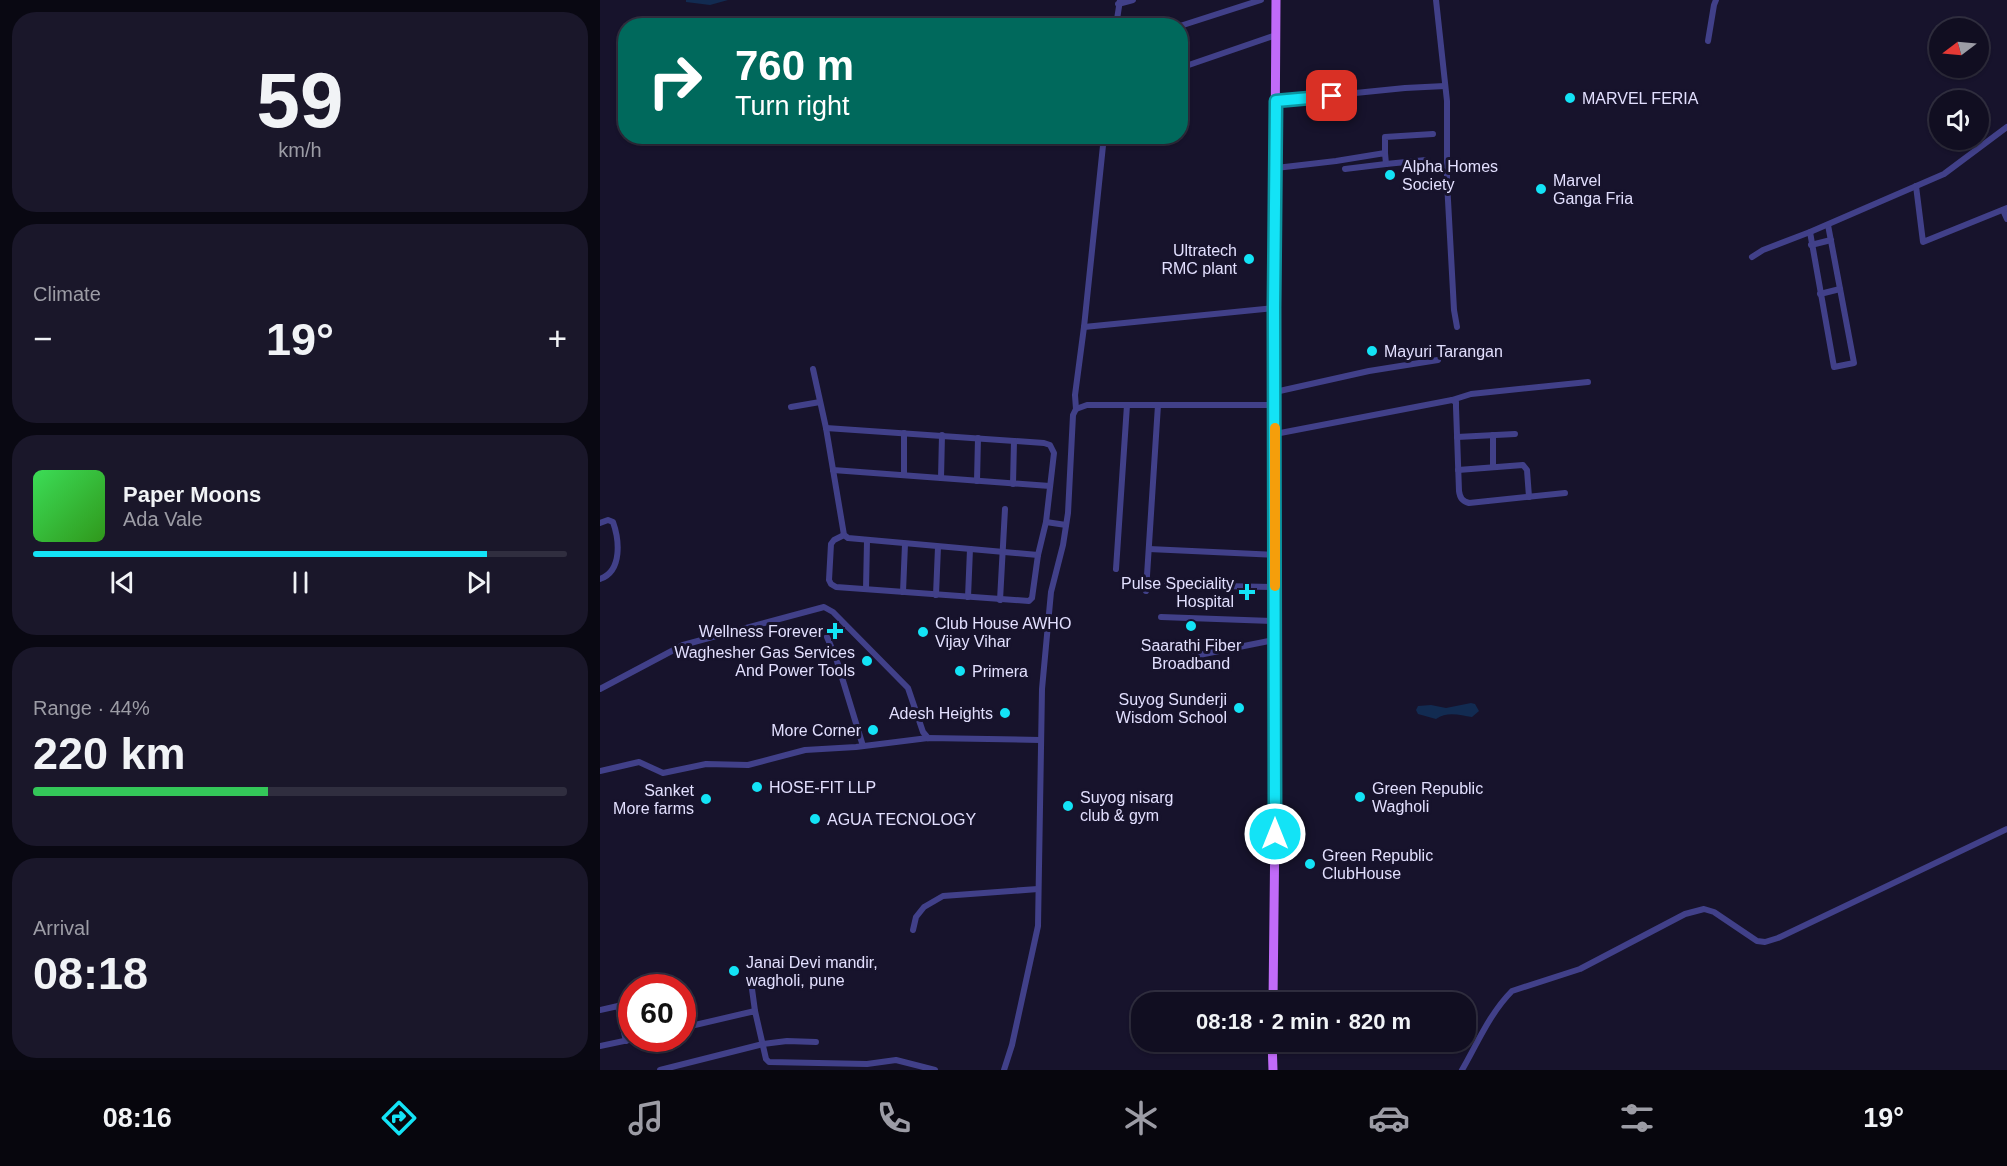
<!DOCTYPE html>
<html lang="en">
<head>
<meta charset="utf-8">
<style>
	:root { --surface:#110e21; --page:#1a172a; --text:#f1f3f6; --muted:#9c9ca5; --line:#302e3f; --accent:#13e3f6 }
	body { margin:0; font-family:Arial,sans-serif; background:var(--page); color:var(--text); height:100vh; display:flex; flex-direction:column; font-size:22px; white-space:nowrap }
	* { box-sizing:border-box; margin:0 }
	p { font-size:20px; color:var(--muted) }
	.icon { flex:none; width:33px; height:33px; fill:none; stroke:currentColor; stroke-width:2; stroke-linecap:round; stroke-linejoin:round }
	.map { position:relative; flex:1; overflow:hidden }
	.drawer { display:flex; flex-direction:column; gap:12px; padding:12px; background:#090812; width:600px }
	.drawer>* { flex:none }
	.banner { position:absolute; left:18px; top:18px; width:570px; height:126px; border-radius:24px; box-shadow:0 2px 4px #0004,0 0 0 2px var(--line); background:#00695c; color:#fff; overflow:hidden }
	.needle { width:39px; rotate:254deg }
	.fabs { position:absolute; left:1329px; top:18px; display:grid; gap:12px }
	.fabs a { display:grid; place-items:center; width:60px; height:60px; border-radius:50%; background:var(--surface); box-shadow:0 2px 4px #0004,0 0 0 2px var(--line); font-size:30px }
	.speed { position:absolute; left:18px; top:974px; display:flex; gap:12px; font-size:30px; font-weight:700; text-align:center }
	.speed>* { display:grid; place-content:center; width:78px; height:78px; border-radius:50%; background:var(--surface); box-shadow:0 2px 4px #0004,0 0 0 2px var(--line); line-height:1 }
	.speed .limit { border:9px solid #d22; background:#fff; color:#111 }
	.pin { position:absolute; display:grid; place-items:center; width:51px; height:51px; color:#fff; margin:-26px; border-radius:12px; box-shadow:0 3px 9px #0006 }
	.me { position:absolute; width:66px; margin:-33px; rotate:0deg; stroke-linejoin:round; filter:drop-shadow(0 0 4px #0008) }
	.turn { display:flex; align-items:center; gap:21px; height:126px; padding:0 18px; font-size:27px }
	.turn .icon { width:78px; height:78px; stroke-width:2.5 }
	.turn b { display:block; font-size:42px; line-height:51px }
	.big { font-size:45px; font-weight:600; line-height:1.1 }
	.drawer .widget { flex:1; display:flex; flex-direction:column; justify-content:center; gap:9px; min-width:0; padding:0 21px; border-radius:24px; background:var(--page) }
	.drawer .dial { align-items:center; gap:0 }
	.dial b { font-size:78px; line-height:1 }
	.song { display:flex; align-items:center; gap:18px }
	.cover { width:72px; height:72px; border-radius:9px; background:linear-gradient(135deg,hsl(130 70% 55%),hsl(110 70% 35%)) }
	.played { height:6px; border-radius:3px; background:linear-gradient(90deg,var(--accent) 85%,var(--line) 85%) }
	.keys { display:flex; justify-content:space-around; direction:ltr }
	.heat { display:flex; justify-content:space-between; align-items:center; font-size:33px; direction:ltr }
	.charge { height:9px; border-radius:4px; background:linear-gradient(90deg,#34c759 44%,var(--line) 0) }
	.trip { position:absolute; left:531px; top:992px; width:345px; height:60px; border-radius:24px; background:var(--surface); box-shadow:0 2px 4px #0004,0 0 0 2px var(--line); font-weight:600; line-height:60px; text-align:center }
	.tab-bar { display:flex; height:96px; justify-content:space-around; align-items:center; background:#07060d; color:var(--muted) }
	.tab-bar .icon { width:42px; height:42px }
	.tab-bar .active { color:var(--accent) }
	.tab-bar b { font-size:27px; color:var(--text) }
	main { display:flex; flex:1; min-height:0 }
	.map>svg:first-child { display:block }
</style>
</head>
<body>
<main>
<section class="drawer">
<div class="widget dial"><b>59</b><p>km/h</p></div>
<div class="widget"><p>Climate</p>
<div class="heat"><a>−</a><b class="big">19°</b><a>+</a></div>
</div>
<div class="widget">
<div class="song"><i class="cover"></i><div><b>Paper Moons</b><p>Ada Vale</p></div></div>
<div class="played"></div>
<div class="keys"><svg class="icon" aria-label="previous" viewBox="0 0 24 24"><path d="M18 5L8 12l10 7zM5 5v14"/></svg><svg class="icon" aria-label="pause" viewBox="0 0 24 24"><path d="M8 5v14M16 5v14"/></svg><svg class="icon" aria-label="next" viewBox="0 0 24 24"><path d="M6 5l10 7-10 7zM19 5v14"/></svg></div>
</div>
<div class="widget"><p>Range · 44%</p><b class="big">220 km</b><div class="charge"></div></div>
<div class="widget"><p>Arrival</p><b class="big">08:18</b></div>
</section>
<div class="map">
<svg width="1407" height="1070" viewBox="0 0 1407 1070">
	<rect width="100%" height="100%" fill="#17132c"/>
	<!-- water -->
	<g fill="#122b51">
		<polygon points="86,0 128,0 110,5 86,2"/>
		<path d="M871,703l4,1 4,7 -7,6c-12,-2 -25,-6 -36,2l-18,-5 -2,-4 2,-4 13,-1 15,3z"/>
	</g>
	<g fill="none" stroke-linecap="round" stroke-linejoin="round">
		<!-- street -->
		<g stroke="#414089" stroke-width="6">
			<polyline points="836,0 847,101 847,182 854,310 857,327"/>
			<polyline points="518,4 533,0"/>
			<polyline points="516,26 520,0"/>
			<polyline points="580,26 661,0"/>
			<polyline points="1108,41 1114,5 1116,0"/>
			<polyline points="580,68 676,35"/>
			<polyline points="676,101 805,88 845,86"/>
			<polyline points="785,153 785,137 833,134"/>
			<polyline points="676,168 736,161 785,153 786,164 826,160"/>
			<polyline points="745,169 786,164"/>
			<polyline points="1316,186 1323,242 1407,208"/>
			<polyline points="1403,210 1407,219"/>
			<polyline points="1210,232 1234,367 1254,363 1228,225"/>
			<polyline points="1211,245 1231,240"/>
			<polyline points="1152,257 1163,250 1210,232 1344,174 1407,127"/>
			<polyline points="1220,294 1240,289"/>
			<polyline points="484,327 674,308"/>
			<polyline points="213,369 226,428 244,535 248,538 438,555"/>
			<polyline points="675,392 769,371 838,360"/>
			<polyline points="852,400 871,394 988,382"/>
			<polyline points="191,407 220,402"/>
			<polyline points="476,409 475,395 484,327 504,136"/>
			<polyline points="226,428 444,443 450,445 454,453 446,522 438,555 432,598 429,601 236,587 231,584 229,580 231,544 234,540 244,535"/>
			<path d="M675,434l177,-34 4,2v5l3,84c1,7 3,10 10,12l96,-10"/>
			<polyline points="893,435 893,467"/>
			<polyline points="857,437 915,434"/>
			<polyline points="233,470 450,486"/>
			<polyline points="858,470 923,465 927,470 929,497"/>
			<polyline points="304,475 304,433"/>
			<polyline points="341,478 342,435"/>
			<polyline points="377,481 378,438"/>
			<polyline points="413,484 414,441"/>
			<polyline points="446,522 466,525"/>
			<path d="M0,523l8,-3 5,2c6,17 10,49 -13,57"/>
			<polyline points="549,549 675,555"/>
			<polyline points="516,569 527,405"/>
			<polyline points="567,585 675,587"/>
			<polyline points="266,589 267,541"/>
			<polyline points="546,591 558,405"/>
			<polyline points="303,592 305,544"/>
			<polyline points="336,595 338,547"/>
			<polyline points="368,597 370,549"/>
			<polyline points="400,600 405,509"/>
			<polyline points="561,617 674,621"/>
			<polyline points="227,637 236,658 263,746"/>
			<polyline points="594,656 674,640"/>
			<polyline points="0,689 83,645 224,607 233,612 308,688 323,732 328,738"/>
			<polyline points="0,771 39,762 63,773 106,764 148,765 205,750 256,747 328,738 440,740"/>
			<polyline points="313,930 316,917 324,907 343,896 438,889"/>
			<polyline points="152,989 155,1011"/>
			<polyline points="0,1010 18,1006 26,1041"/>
			<polyline points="82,1028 155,1011 166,1059 169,1062 267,1064 296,1060 335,1070"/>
			<polyline points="0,1046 38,1038"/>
			<polyline points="60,1070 163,1044 187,1041 216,1042"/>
			<polyline points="404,1070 412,1045 438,926 442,689 451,592 463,545 468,513 473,415 476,409 487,405 674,405"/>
			<path d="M862,1070c15,-26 28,-57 50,-79l68,-22 105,-55 19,-5 10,3 43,29 8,1 13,-4 229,-109"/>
		</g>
		<!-- primary -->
		<g stroke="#c16bf9" stroke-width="9">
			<polyline points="673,1002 675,821 674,308 676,0"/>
			<polyline points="672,1041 673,1070"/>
		</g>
	</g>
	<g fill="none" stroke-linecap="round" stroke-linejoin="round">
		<defs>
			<polyline id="route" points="675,834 674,308 676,101 732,96"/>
		</defs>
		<!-- route casing -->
		<use href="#route" stroke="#0c94a0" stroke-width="15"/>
		<!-- route -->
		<use href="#route" stroke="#13e3f6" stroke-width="10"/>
		<!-- slow -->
		<polyline stroke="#f59e0b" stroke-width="10" points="675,428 675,586"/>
	</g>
	<!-- markers -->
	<g fill="#13e3f6" stroke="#17132c" stroke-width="2">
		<circle cx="970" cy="98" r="6"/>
		<circle cx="790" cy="175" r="6"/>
		<circle cx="941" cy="189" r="6"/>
		<circle cx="649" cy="259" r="6"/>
		<circle cx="772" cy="351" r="6"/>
		<path d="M644 583h6v6h6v6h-6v6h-6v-6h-6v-6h6z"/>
		<circle cx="591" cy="626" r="6"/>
		<path d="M232 622h6v6h6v6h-6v6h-6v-6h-6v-6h6z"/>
		<circle cx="323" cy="632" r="6"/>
		<circle cx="267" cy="661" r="6"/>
		<circle cx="360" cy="671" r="6"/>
		<circle cx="639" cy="708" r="6"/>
		<circle cx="405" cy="713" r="6"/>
		<circle cx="273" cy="730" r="6"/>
		<circle cx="157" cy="787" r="6"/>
		<circle cx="760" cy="797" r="6"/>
		<circle cx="106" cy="799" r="6"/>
		<circle cx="468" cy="806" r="6"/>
		<circle cx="215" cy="819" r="6"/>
		<circle cx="710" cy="864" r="6"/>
		<circle cx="134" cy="971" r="6"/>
	</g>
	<g text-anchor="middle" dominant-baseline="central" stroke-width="6" stroke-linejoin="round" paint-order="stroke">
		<!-- poi labels -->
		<g font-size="16" fill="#e2dffe" stroke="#17132c" text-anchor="start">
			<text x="982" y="98">MARVEL FERIA</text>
			<text x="802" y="166">Alpha Homes<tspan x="802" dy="18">Society</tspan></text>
			<text x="953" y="180">Marvel<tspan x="953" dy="18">Ganga Fria</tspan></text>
			<text x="637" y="250" text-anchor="end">Ultratech<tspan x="637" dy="18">RMC plant</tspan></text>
			<text x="784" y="351">Mayuri Tarangan</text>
			<text x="634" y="583" text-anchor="end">Pulse Speciality<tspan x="634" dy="18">Hospital</tspan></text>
			<text x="335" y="623">Club House AWHO<tspan x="335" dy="18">Vijay Vihar</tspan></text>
			<text x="223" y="631" text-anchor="end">Wellness Forever</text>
			<text x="591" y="645" text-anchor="middle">Saarathi Fiber<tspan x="591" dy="18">Broadband</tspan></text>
			<text x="255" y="652" text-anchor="end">Waghesher Gas Services<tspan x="255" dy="18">And Power Tools</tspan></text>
			<text x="372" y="671">Primera</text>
			<text x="627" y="699" text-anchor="end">Suyog Sunderji<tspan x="627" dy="18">Wisdom School</tspan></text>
			<text x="393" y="713" text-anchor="end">Adesh Heights</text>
			<text x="261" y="730" text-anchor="end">More Corner</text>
			<text x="169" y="787">HOSE-FIT LLP</text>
			<text x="772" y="788">Green Republic<tspan x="772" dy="18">Wagholi</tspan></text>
			<text x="94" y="790" text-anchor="end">Sanket<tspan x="94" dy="18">More farms</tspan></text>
			<text x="480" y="797">Suyog nisarg<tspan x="480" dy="18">club &amp; gym</tspan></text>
			<text x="227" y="819">AGUA TECNOLOGY</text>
			<text x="722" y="855">Green Republic<tspan x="722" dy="18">ClubHouse</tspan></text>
			<text x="146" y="962">Janai Devi mandir,<tspan x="146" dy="18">wagholi, pune</tspan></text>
		</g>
	</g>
</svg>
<div class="fabs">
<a><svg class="needle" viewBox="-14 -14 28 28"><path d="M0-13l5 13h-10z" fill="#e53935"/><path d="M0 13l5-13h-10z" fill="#9c9ca5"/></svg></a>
<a><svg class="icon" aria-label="sound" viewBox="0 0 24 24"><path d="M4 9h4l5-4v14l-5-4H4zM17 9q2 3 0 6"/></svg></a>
</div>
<div class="speed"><div class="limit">60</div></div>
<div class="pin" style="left:732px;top:96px;background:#d93025"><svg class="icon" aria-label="arrive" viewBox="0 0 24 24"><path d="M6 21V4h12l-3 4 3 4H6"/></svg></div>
<svg class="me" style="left:675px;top:834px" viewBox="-20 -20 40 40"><circle r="17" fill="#13e3f6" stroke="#fff" stroke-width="3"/><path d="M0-11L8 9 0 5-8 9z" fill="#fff"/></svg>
<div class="trip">08:18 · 2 min · 820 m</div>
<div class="banner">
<div class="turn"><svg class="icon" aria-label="right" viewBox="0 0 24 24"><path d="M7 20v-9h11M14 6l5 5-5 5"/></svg><div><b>760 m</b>Turn right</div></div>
</div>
</div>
</main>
<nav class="tab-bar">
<b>08:16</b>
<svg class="icon active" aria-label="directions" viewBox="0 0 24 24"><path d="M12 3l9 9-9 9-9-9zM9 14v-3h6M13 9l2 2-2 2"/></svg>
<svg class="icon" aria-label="music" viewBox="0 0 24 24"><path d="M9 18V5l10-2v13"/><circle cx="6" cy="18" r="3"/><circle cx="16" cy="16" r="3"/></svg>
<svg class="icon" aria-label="phone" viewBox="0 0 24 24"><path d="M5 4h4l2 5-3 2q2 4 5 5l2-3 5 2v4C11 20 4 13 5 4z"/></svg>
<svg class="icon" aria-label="climate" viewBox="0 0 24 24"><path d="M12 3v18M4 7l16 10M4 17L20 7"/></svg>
<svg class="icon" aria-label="car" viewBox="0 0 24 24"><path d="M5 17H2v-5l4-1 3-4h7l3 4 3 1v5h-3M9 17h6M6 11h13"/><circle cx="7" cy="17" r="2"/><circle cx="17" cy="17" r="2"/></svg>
<svg class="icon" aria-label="filters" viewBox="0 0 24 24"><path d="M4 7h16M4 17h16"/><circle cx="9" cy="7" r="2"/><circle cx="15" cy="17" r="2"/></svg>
<b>19°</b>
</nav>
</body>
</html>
